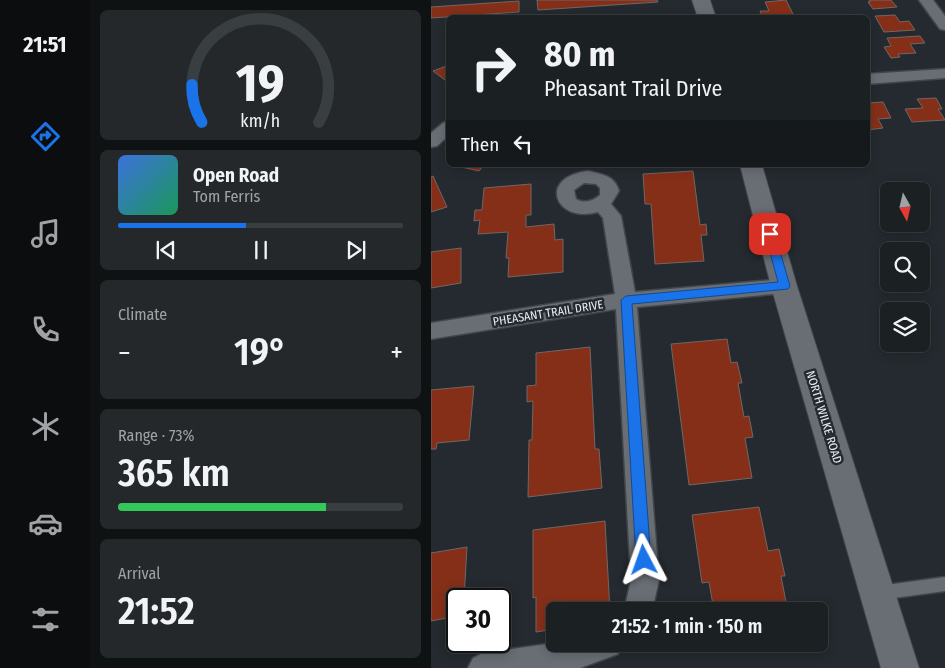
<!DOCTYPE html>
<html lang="en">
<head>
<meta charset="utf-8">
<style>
	:root { --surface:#1b2023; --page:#24282b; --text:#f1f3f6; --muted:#a0a3a6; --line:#393e41; --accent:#1a73e8 }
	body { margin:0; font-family:"Fira Sans Condensed",sans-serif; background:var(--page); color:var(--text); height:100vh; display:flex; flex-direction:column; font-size:19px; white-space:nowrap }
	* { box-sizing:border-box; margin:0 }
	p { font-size:16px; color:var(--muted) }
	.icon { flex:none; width:28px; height:28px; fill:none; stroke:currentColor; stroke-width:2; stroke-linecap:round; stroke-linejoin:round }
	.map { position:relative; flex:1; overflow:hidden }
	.details { display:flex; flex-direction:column; gap:10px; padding:10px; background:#0f1213; width:341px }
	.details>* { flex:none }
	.guide { position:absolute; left:15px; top:15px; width:424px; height:152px; border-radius:8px; box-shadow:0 2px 12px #0003,0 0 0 1px var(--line); background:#1b2023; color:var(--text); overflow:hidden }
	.needle { width:32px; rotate:172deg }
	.buttons { position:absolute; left:449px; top:182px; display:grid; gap:10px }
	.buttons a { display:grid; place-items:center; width:50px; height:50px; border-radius:8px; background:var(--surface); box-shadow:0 2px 12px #0003,0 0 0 1px var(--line); font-size:25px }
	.speed { position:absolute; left:15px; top:588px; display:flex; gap:10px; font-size:25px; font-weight:700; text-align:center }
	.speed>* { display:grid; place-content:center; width:65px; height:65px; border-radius:50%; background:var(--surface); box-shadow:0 2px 12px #0003,0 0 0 1px var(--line); line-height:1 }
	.speed .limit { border:2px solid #111; border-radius:8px; background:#fff; color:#111 }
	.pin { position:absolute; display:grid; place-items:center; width:42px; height:42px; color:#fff; margin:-21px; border-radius:10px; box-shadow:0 2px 8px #0006 }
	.me { position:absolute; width:55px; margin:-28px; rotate:356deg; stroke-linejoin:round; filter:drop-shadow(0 0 4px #0008) }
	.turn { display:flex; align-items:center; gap:18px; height:105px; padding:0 15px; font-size:22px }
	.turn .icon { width:65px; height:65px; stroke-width:2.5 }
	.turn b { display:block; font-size:35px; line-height:42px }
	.then { display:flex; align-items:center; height:48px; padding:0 15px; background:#0003; gap:10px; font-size:19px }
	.big { font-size:38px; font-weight:600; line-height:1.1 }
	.details .widget { flex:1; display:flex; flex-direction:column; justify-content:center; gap:8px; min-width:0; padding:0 18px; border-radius:8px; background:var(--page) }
	.details .dial { align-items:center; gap:0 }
	.dial svg { height:130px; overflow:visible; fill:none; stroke:var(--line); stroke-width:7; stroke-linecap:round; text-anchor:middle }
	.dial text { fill:var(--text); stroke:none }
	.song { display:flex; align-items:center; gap:15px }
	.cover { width:60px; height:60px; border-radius:8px; background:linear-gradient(135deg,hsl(220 70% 55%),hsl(150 70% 35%)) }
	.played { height:5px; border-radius:2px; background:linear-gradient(90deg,var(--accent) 45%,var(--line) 45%) }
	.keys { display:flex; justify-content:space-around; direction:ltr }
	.heat { display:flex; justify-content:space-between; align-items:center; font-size:28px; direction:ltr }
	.charge { height:8px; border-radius:4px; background:linear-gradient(90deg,#34c759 73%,var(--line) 0) }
	.trip { position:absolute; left:115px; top:602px; width:282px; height:50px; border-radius:8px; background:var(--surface); box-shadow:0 2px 12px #0003,0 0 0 1px var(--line); font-weight:600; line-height:50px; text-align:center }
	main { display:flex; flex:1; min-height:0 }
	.tab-bar { display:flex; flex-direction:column; width:90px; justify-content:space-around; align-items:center; background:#0b0d0e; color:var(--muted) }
	.tab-bar .icon { width:35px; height:35px }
	.tab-bar .active { color:var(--accent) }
	.tab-bar b { font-size:22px; color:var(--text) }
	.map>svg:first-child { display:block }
</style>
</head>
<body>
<main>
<nav class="tab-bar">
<b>21:51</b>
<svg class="icon active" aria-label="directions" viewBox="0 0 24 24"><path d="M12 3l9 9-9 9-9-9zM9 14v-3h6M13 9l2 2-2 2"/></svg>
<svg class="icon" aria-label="music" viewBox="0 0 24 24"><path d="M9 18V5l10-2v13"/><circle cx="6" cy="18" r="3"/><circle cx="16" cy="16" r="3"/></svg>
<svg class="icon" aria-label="phone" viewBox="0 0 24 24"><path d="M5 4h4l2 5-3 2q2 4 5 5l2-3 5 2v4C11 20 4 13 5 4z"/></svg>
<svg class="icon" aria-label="climate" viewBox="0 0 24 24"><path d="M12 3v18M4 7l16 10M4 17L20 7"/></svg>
<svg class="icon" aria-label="car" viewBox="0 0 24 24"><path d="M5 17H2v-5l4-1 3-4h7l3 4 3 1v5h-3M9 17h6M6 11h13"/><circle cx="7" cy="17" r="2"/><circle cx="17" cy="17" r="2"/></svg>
<svg class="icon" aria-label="filters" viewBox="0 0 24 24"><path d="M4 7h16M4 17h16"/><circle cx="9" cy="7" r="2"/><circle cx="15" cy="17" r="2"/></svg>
</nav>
<section class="details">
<div class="widget dial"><svg viewBox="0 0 100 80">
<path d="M14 69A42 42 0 1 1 86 69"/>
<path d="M14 69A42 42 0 0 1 8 46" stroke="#1a73e8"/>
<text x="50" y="56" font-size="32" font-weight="700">19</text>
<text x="50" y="72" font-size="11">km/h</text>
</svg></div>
<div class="widget">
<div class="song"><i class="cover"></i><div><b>Open Road</b><p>Tom Ferris</p></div></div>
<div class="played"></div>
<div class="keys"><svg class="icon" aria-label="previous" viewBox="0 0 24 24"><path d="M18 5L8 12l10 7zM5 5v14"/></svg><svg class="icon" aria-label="pause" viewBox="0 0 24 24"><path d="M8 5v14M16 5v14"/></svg><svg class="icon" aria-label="next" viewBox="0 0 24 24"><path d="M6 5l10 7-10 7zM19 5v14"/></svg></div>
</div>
<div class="widget"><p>Climate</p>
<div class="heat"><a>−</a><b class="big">19°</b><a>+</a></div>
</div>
<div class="widget"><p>Range · 73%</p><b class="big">365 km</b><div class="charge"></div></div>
<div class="widget"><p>Arrival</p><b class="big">21:52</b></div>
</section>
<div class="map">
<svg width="514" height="668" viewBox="0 0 514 668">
	<rect width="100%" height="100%" fill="#242a2f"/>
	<!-- building -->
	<g fill="#862f18" stroke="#706765">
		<polygon points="106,0 226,0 227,2 107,10"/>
		<polygon points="355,0 363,16 332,18 329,11 338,11 334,2"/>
		<polygon points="438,0 460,0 466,7 442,9 437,2 439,2"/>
		<polygon points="88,1 88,12 0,18 0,7"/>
		<polygon points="464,15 469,22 478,21 484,30 453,32 444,16"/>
		<polygon points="489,36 494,43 479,44 485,53 467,54 469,57 460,58 453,47 460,46 456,38"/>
		<polygon points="18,65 18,83 2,71"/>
		<polygon points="505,98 511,109 507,109 514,120 481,122 474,109 492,108 486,99"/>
		<polygon points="452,102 460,118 447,119 452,128 436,130 436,103"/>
		<polygon points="22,165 53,165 48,171"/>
		<polygon points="262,171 269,225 275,224 276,235 270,235 273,261 224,264 220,204 214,204 212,174"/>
		<polygon points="2,176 16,207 0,212 0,177"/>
		<polygon points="100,184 100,215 95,215 95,227 123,224 124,240 132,239 132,272 77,277 78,258 75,258 77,232 47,234 49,220 43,221 44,210 51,210 53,188"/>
		<polygon points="30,248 30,283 0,288 0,252"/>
		<polygon points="296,339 300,363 306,362 311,383 307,383 313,417 318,416 322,437 314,438 321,478 258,485 240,344"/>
		<polygon points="159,347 164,449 168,449 171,488 97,497 98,440 101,440 102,401 96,402 96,386 105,385 105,353"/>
		<polygon points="43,386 38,440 6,443 5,449 0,449 0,390"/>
		<polygon points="328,507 337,551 348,549 354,576 350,576 355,602 283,611 278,582 271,583 261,515"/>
		<polygon points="174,521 179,611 124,611 124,629 105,632 105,597 102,598 102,530"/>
		<polygon points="36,547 33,599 26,599 26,616 0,621 0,553"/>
	</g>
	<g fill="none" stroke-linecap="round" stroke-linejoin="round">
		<defs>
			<polygon id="lane" points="514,577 514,591 448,600 443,598 441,593 443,588 448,586"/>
			<g id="street">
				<polygon points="488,0 502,0 514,16 514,30 509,29"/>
				<polygon points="514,69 514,78 436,84 436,74"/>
				<polygon points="18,121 18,135 6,146 0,147 0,133 12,123"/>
				<path d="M157,171c14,3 27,5 31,20l-8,13 10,12 14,76 149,-13 7,2 3,5 -3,5 -7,2 -147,14 22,273 -7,31h-28l7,-31 -15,-271 -185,30v-16l184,-29 -12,-76 -5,-6c-43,12 -61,-35 -10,-41zM153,183l12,1 4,4v7c-7,6 -15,9 -24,4l-2,-9z"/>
				<polygon points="124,643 191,644 187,654 149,668 37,668 42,658 52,653"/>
			</g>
			<g id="secondary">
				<polygon points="261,0 279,0 285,18 267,18"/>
				<polygon points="309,165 331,165 366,286 488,668 450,668 340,286"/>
			</g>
		</defs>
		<!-- lane casing -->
		<use href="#lane" stroke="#42464b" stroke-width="3"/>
		<!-- street casing -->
		<use href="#street" stroke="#42464b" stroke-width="3"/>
		<!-- secondary casing -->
		<use href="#secondary" stroke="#42464b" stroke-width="2"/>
		<!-- lane -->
		<use href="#lane" fill="#686e74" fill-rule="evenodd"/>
		<!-- street -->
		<use href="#street" fill="#686e74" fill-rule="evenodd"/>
		<!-- secondary -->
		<use href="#secondary" fill="#686e74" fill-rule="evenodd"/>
	</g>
	<!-- route -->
	<polygon fill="#1a73e8" stroke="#114b97" points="339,231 344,234 359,286 357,289 201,304 220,560 218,565 213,567 208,565 205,560 190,300 195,296 347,282 334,234"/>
	<g text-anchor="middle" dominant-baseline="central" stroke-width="5" stroke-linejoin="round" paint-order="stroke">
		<!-- street labels -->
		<g font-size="12" fill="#e8ecef" stroke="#242a2f">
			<text transform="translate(117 313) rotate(-9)">PHEASANT TRAIL DRIVE</text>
			<text transform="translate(393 417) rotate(73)">NORTH WILKE ROAD</text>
		</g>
	</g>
</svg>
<div class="buttons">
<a><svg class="needle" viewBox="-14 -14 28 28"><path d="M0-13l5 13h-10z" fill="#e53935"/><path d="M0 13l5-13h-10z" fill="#a0a3a6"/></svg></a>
<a><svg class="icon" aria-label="search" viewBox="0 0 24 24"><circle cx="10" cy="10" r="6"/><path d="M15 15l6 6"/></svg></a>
<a><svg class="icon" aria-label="layers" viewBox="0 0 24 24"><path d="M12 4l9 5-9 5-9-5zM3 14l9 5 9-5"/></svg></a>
</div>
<div class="speed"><div class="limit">30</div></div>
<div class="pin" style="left:339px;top:234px;background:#d93025"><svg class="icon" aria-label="arrive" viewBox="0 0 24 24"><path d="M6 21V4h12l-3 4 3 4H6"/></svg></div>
<svg class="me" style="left:213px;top:560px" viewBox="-20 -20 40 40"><path d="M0-17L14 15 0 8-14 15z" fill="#1a73e8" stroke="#fff" stroke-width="4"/></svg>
<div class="trip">21:52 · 1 min · 150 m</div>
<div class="guide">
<div class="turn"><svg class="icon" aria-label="right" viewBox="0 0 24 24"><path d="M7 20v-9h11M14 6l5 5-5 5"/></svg><div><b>80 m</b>Pheasant Trail Drive</div></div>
<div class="then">Then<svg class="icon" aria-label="left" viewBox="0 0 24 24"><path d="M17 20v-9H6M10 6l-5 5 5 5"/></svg></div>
</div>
</div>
</main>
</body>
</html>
